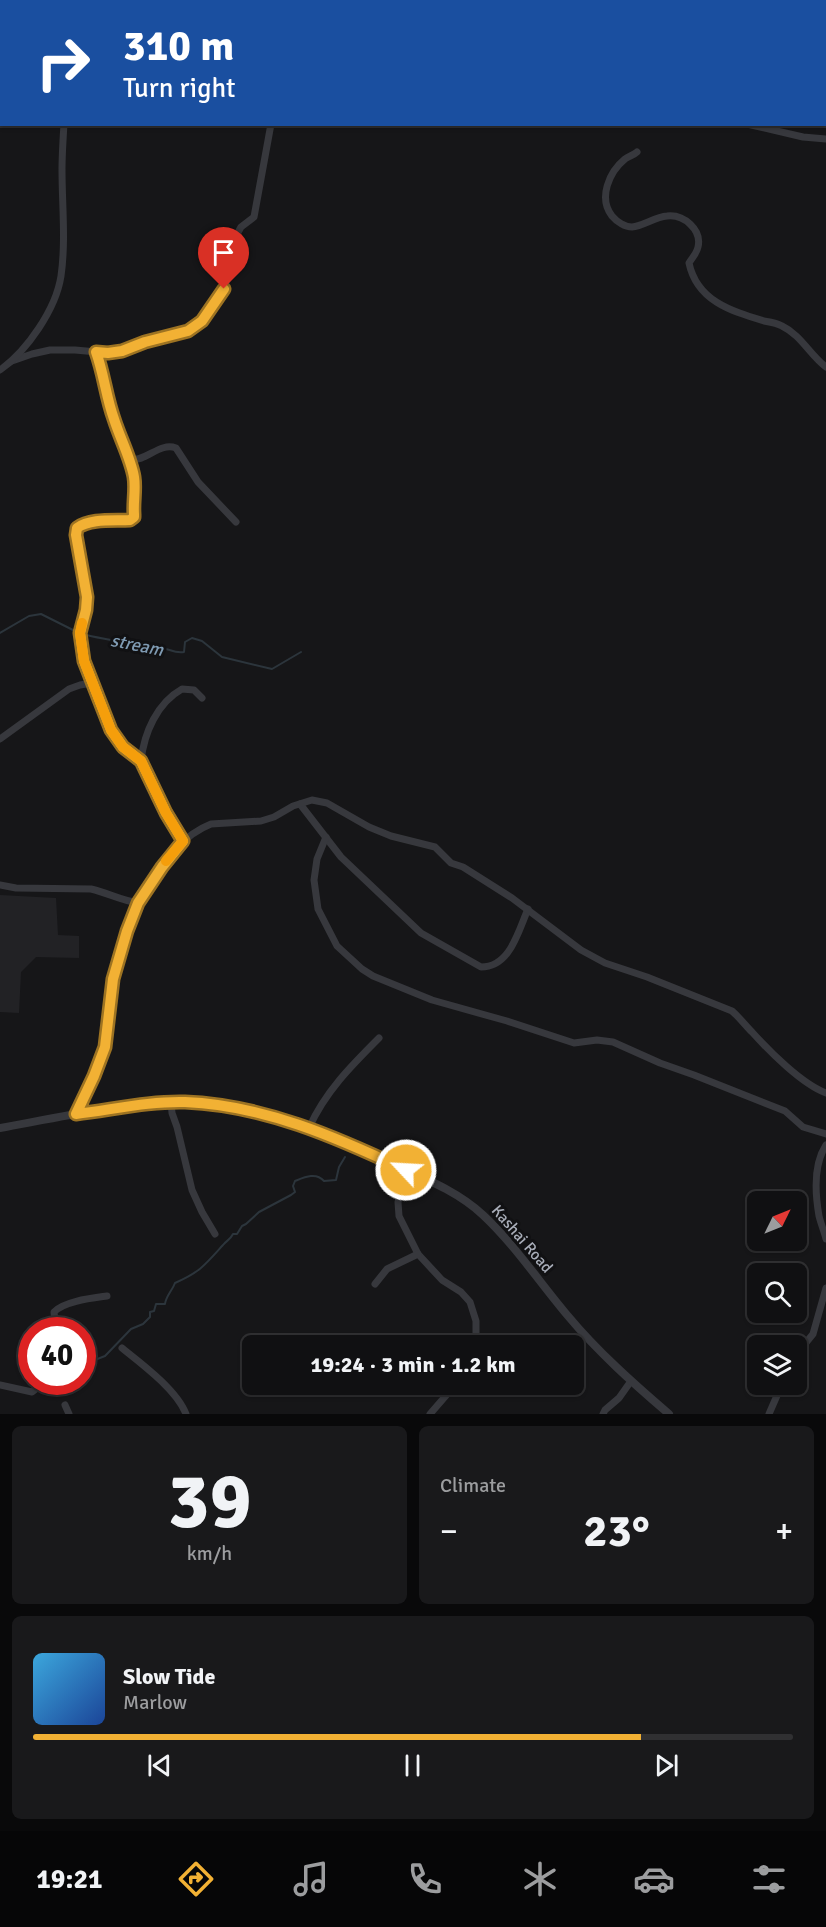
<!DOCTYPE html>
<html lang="en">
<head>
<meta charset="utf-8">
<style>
	:root { --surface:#101012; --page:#19191b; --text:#f1f3f6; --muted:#9c9d9f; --line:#303032; --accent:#f2b134 }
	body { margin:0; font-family:Signika,sans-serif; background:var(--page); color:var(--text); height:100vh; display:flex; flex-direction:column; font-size:22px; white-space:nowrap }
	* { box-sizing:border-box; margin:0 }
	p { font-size:20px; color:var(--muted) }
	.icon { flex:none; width:33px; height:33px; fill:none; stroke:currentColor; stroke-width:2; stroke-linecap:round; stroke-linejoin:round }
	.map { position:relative; height:1414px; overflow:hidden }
	.drawer { display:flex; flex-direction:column; gap:12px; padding:12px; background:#09090a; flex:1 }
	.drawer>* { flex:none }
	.banner { position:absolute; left:0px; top:0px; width:826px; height:126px; box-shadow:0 2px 4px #0004,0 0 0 2px var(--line); background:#1a4fa0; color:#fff; overflow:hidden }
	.needle { width:39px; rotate:47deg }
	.controls { position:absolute; left:747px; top:1191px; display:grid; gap:12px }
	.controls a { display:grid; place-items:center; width:60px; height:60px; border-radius:9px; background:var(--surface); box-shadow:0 2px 4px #0004,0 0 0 2px var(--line); font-size:30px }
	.speed { position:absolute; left:18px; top:1317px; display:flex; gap:12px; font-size:30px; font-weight:700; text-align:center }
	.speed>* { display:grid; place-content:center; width:78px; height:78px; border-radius:50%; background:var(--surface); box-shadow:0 2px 4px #0004,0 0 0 2px var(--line); line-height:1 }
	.speed .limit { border:9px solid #d22; background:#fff; color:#111 }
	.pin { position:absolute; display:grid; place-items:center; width:51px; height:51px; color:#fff; margin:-62px -26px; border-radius:50% 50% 50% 0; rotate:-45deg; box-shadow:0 0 6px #0007 }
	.pin .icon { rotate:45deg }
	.me { position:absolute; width:66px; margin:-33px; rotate:295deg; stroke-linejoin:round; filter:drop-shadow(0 0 4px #0008) }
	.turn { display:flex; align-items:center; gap:21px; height:126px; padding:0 24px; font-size:27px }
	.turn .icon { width:78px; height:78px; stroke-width:2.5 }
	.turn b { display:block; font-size:42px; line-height:51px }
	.big { font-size:45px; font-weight:800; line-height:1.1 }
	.drawer .card { flex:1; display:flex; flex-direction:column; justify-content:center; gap:9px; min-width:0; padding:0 21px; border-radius:9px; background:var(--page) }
	.drawer .dial { align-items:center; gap:0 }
	.dial b { font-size:78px; line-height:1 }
	.song { display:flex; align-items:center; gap:18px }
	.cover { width:72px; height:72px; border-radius:9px; background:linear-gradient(135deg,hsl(200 70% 55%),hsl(220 70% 35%)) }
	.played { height:6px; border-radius:3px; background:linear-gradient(90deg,var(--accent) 80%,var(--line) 80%) }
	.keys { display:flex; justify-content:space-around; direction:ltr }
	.heat { display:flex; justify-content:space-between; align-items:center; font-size:33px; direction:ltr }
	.drawer .tiles { flex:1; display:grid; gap:12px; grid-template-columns:1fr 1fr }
	.card:last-child { grid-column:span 2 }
	.trip { position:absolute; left:242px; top:1335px; width:342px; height:60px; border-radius:9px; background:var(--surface); box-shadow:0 2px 4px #0004,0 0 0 2px var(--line); font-weight:800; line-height:60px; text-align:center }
	.tab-bar { display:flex; height:96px; justify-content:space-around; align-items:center; background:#060607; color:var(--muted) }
	.tab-bar .icon { width:42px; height:42px }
	.tab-bar .current { color:var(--accent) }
	.tab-bar b { font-size:27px; color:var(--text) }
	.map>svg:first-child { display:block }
</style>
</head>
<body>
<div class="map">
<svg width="826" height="1414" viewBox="0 0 826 1414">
	<rect width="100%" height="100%" fill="#161618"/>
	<!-- built -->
	<polygon fill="#222225" points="0,895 56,898 58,935 79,936 79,958 36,957 21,972 19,1013 0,1012"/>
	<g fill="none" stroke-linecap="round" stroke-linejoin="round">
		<!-- stream -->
		<g stroke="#2c353c" stroke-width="2">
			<polyline points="0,633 29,616 41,614 77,632"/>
			<path d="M82,634c27,7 53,9 80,14 7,1 14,6 22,4l1,-10 7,-4 10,3 20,16 50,12 29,-17"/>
			<path d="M82,1365l23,-9 26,-27 12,-5 7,-7v-5l4,-1 2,-7h9c1,-8 7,-13 10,-21 25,-11 30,-18 48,-38 4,-5 7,-5 10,-11h4l5,-8 4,-2 13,-12 32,-17 4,-3 -2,-6 2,-5c10,-4 21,-9 29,0l12,-1 3,-13 6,-10"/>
			<polyline points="61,1384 64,1382"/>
		</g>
		<!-- minor -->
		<g stroke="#37383d" stroke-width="7">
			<polyline points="283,0 284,2"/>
			<polyline points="79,2 79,0"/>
			<polyline points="773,2 773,0"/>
			<polyline points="747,124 803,137 826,139"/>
			<path d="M637,152c-3,3 -8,4 -12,7 -16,13 -27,39 -13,57 5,6 13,11 20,11 11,-1 23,-10 35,-11 17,-2 35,14 31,31 -1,6 -6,11 -9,16 8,38 42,48 75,58 6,1 13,2 18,5 19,9 28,29 44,41"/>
			<path d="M96,352l7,18 4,25 6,22 19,52 3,12 -1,33 -4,6c-16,1 -39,-2 -53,8l-1,7 11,62 -1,14 -6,22 4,28 27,69 12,17 18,14 25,52 18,28"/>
			<polyline points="12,361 32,354 50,350 75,350 108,353 121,351 145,343 179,334 195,327 202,321 213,308 230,275 234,265 234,243 236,236 241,227 254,217 271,124"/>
			<path d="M0,370c27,-19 56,-61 61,-94 5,-35 1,-71 1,-106 0,-15 1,-30 2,-46"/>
			<path d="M130,460c17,1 30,-18 46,-12l22,34 38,40"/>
			<polyline points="0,739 69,689 80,685 92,683"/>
			<path d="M141,761c3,-28 16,-58 41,-72l12,1 8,8"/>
			<path d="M300,804l41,53 80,76 60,34c29,0 37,-35 47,-58"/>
			<polyline points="326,837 317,859 314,880 318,909 337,946 362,969 373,976 432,1000 507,1021 574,1043 597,1040 613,1042 660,1063 694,1075 785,1111 803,1127 826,1134"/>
			<path d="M0,885l16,3 75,1c17,4 29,11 47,14"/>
			<polyline points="171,1102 172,1113 177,1127 192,1190 202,1212 215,1234"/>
			<path d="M76,1114c10,-21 24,-44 29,-68 4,-21 3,-43 7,-64 10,-53 46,-137 99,-158l50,-3 13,-4 19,-11 19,-6 15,3 42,24 22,9 44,11 16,16 12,4 49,31 69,52 24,13 42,14 85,34c8,7 13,14 20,21 18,20 50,52 74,61"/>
			<path d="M309,1128c16,-36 42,-62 70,-90"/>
			<path d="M826,1145c-13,20 -11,48 -7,71 2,8 5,15 7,23"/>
			<polyline points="406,1170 398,1202 399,1216 418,1254 442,1280 461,1292 470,1302 476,1321 476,1346"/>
			<polyline points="375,1284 387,1269 418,1254"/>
			<path d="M56,1330l-2,-18c10,-11 39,-14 53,-16"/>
			<path d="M122,1348c20,16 55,42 64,66"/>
			<polyline points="796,1355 813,1334 826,1288"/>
			<polyline points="0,1385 32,1392 45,1382"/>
			<polyline points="65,1405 69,1414"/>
			<polyline points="430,1414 456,1384"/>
			<polyline points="603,1414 605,1410 619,1398 631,1381"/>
			<polyline points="769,1414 782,1384"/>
		</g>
		<!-- tertiary -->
		<path stroke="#37383d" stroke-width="8" d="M0,1128c55,-10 115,-23 171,-26 18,-1 36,2 54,5 56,9 108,29 159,53 34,16 71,29 99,55 32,30 57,68 85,101 30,36 66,68 101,98"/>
	</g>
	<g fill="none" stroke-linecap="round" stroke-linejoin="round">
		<defs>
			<path id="route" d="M224,289l-22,32 -14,10 -43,11 -23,9 -14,2 -12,-1c8,22 10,45 18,67 6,19 17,40 20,58 2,12 -1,25 0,37v3l-4,3c-16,1 -39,-2 -53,8l-1,7 11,62 -1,13 -6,23 4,28 27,69 12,17 18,14 25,52 17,28 -21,26 -24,36 -11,28 -14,48 -8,68 -11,29 -18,38c35,-4 73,-13 109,-12 78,3 151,35 221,68"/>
		</defs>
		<!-- route casing -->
		<use href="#route" stroke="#9d7322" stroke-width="15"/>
		<!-- route -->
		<use href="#route" stroke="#f2b134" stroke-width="10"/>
		<!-- slow -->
		<polyline stroke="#f59e0b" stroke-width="10" points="82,623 80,633 84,661 111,730 123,747 141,761 166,813 183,841 166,861"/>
	</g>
	<g text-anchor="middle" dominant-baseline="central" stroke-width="6" stroke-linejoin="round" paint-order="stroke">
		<!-- street labels -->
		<g font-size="16" fill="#a8adb8" stroke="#111113">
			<text transform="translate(522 1239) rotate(49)">Kashai Road</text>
		</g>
		<!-- water labels -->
		<g font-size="18" font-style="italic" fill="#7f9bb3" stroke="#111113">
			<text transform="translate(137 645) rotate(11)">stream</text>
		</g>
	</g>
</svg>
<div class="controls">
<a><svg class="needle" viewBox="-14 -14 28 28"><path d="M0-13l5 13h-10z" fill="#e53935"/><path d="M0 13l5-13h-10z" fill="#9c9d9f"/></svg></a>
<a><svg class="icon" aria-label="search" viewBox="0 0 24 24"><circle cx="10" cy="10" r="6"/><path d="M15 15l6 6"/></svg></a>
<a><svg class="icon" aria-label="layers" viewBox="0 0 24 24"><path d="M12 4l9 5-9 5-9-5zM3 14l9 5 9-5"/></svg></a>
</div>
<div class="speed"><div class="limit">40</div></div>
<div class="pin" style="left:224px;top:289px;background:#d93025"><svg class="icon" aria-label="arrive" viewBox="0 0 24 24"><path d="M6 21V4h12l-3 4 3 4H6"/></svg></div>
<svg class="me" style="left:406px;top:1170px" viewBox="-20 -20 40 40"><circle r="17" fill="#f2b134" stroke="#fff" stroke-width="3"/><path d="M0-11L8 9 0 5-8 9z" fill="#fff"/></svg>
<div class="trip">19:24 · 3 min · 1.2 km</div>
<div class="banner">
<div class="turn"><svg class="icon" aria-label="right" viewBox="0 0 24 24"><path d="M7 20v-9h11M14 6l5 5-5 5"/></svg><div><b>310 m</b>Turn right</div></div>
</div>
</div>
<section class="drawer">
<div class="tiles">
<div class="card dial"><b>39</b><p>km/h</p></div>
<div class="card"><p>Climate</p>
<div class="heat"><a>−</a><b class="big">23°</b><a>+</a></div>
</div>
<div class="card">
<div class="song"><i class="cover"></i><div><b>Slow Tide</b><p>Marlow</p></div></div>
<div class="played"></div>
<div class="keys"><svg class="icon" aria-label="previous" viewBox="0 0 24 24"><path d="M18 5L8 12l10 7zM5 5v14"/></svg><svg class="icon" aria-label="pause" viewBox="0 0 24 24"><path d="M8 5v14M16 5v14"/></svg><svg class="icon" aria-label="next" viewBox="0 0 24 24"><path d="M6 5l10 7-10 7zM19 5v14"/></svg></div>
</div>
</div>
</section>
<nav class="tab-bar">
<b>19:21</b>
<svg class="icon current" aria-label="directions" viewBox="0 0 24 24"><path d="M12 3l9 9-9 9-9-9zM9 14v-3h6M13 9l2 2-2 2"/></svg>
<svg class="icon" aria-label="music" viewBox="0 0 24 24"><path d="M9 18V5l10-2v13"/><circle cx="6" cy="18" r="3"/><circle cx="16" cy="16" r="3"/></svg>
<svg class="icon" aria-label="phone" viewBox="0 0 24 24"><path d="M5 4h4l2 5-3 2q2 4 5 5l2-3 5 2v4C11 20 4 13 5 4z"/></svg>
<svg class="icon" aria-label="climate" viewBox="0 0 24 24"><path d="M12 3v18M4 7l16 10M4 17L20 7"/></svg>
<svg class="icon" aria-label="car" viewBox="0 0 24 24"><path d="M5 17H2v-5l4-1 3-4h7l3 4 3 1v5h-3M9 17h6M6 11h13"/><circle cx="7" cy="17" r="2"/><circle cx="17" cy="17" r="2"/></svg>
<svg class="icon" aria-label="filters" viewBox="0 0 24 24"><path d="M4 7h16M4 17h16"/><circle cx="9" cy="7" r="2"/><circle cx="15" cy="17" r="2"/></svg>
</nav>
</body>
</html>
